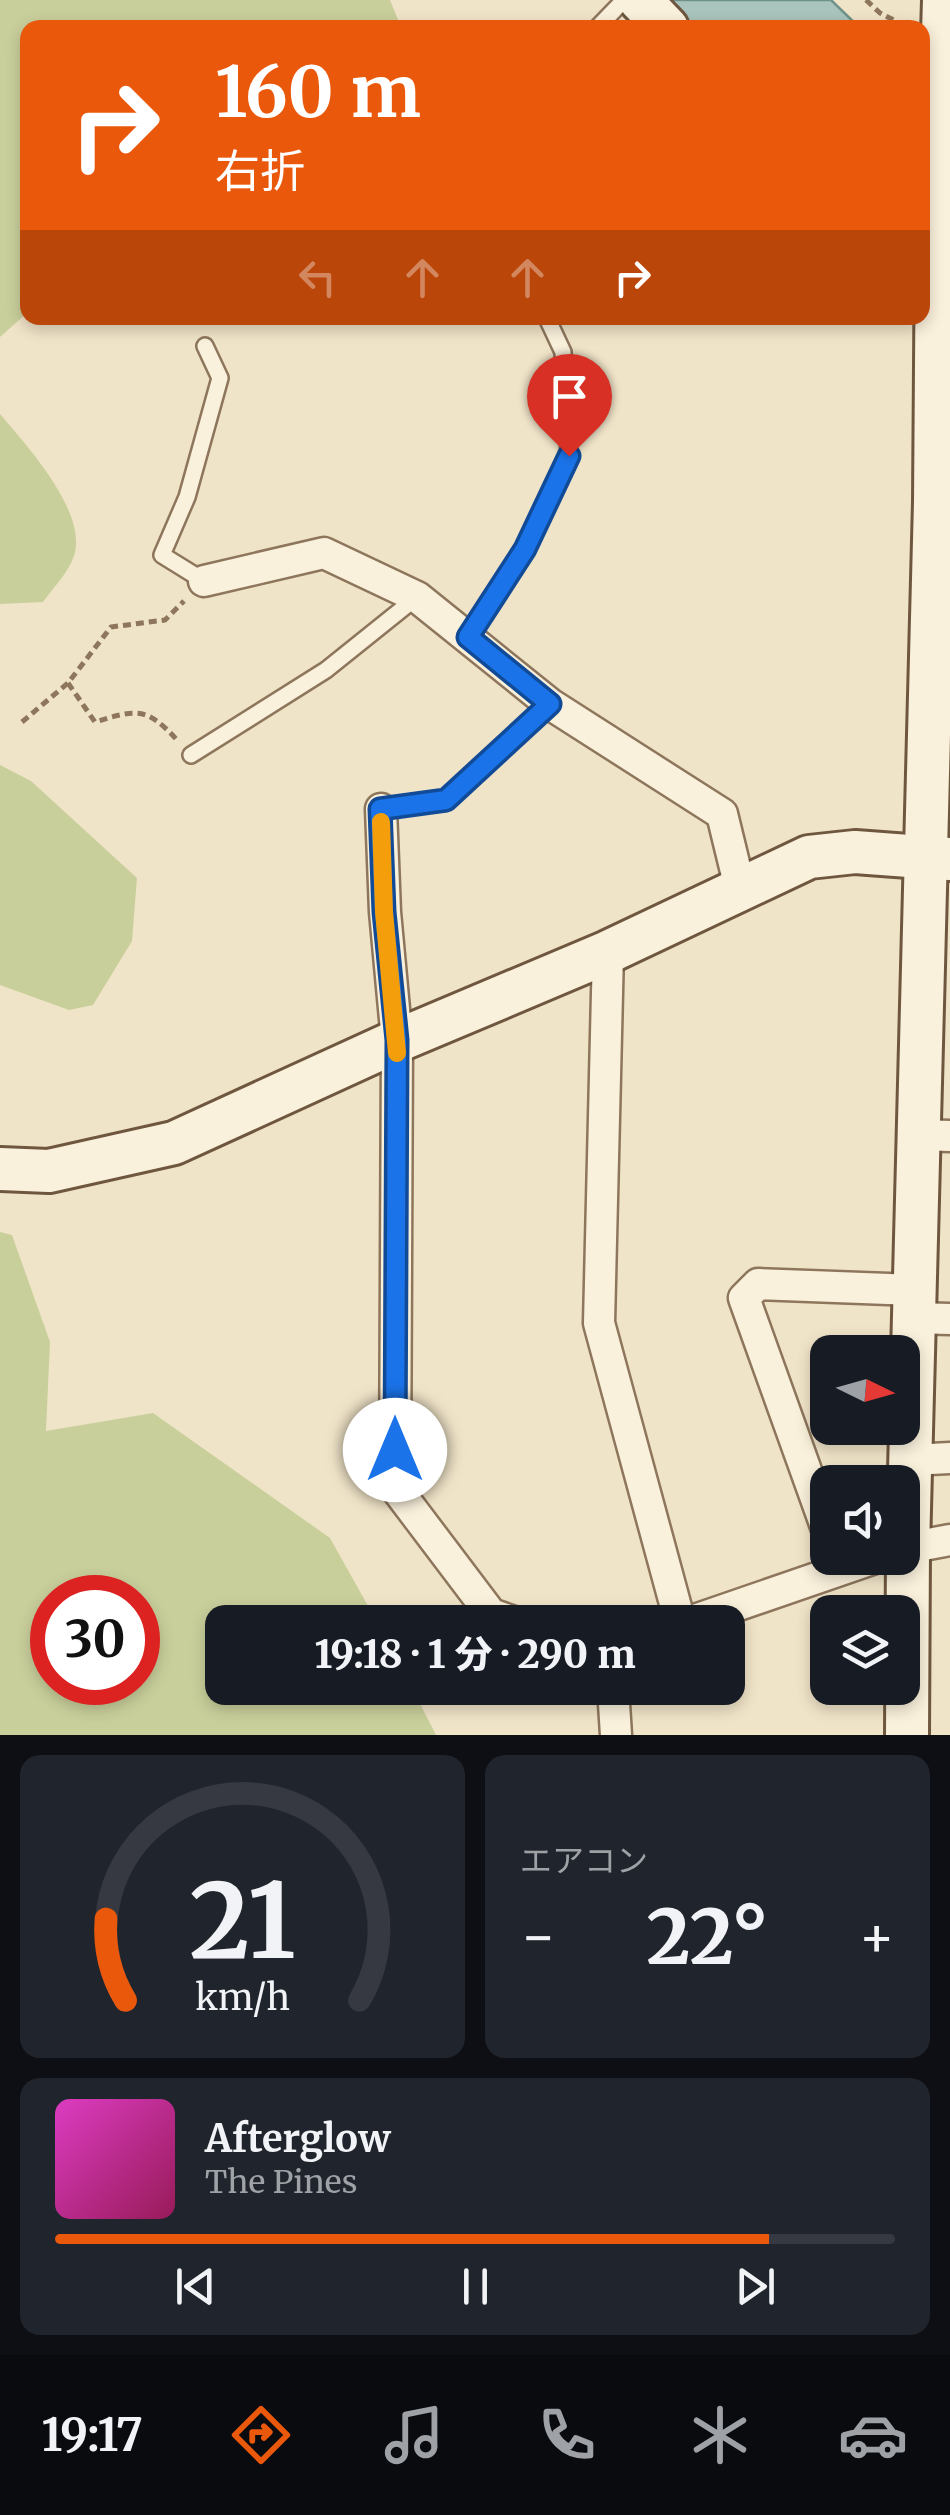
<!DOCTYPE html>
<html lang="ja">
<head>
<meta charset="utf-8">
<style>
	:root { --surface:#171b24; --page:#20242c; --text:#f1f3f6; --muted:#9ea1a6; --line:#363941; --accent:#ea580c }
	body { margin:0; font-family:Merriweather,"Noto Sans JP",serif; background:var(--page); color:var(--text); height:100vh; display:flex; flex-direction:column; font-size:38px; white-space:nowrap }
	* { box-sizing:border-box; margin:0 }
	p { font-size:32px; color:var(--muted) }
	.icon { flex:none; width:55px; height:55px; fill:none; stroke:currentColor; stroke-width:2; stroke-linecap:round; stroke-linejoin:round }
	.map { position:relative; height:1735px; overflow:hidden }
	.drawer { display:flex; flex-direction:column; gap:20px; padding:20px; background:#0d0f14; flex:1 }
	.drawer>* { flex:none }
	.guide { position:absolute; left:20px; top:20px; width:910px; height:305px; border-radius:20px; box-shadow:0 5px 15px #0003; background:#ea580c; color:#fff; overflow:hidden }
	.needle { width:65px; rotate:95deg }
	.fabs { position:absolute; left:810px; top:1335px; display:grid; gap:20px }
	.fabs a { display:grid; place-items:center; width:110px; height:110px; border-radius:20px; background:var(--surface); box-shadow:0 5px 15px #0003; font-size:50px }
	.speed { position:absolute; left:30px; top:1575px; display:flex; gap:20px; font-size:50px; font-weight:700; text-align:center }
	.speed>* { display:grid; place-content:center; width:130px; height:130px; border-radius:50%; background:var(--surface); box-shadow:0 5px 15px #0003; line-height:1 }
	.speed .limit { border:15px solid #d22; background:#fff; color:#111 }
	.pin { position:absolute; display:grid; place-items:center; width:85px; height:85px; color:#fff; margin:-102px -42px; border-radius:50% 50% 50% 0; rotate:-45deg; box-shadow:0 0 10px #0007 }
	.pin .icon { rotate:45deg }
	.me { position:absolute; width:110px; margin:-55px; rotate:0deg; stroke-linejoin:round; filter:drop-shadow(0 0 8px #0008) }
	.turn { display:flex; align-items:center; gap:35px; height:210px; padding:0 30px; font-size:45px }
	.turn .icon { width:130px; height:130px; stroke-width:2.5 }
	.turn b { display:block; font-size:70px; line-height:85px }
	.lanes { display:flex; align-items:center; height:95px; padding:0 30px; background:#0003; justify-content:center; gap:50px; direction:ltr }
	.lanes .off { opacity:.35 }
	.big { font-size:75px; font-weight:800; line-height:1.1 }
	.drawer .card { flex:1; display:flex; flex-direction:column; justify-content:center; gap:15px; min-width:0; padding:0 35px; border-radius:20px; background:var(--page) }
	.drawer .dial { align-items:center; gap:0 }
	.dial svg { height:260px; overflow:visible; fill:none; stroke:var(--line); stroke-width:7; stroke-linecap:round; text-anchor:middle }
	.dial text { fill:var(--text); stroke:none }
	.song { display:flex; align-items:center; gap:30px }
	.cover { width:120px; height:120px; border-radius:15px; background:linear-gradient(135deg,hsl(310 70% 55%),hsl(330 70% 35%)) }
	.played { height:10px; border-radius:5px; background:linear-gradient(90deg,var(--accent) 85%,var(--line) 85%) }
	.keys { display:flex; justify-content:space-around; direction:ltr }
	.heat { display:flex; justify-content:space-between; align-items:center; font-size:55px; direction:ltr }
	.drawer .tiles { flex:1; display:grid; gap:20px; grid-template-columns:1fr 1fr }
	.card:last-child { grid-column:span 2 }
	.trip { position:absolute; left:205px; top:1605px; width:540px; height:100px; border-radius:20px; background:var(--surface); box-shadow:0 5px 15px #0003; font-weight:800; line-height:100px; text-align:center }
	.tabs { display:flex; height:160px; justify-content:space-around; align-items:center; background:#090b0e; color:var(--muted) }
	.tabs .icon { width:70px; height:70px }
	.tabs .on { color:var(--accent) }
	.tabs b { font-size:45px; color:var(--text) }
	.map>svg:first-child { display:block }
</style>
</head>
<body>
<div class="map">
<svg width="950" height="1735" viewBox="0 0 950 1735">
	<rect width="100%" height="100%" fill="#f0e4c8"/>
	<!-- green -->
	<g fill="#c9cf9b" fill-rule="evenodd">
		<polygon points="0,0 390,0 401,27 28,28 27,313 0,337"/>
		<path d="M0,414c27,32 88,98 74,142 -5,16 -22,33 -31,46l-43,2z"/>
		<polygon points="0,765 31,781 137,878 132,941 93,1005 69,1010 0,985"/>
		<path d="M0,1232l12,3 38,107 -4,89 107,-18 177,125 47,84h-155v66h190l24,47h-436zM52,1598h86v84h-86z"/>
	</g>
	<!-- water -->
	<polygon fill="#a9c4bc" stroke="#6f938a" stroke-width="2.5" points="658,0 831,0 859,27 685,27"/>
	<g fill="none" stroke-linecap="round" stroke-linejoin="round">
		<defs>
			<g id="lane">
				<polyline points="597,28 624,0"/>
				<polyline points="204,581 162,555 187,497 220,378 205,346"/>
				<polyline points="468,637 525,549 569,456 563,352 547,318"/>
				<polyline points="191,755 326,670 417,597"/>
				<polyline points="381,809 446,800 550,704"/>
			</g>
			<g id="street">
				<polyline points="204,581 324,553 417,597 550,704 722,814 740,888"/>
				<polyline points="381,809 385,912 397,1041 395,1487 491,1614 514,1622"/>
				<polyline points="608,952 599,1323 680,1622"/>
				<polyline points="919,1135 950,1136"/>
				<polyline points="914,1318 950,1319"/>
				<polyline points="911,1460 950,1458"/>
				<polyline points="828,1532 744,1298 758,1284 915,1290"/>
				<polyline points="902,1549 950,1540"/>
				<polyline points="689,1622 875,1558"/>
				<polyline points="613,1688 616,1735"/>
			</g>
			<g id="secondary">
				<polyline points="640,0 667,28"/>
				<polyline points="0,1169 49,1171 174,1143 397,1041 608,952 809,857 855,852 950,859"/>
				<polyline points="907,1735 908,1548 935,502 937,231 944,0"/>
			</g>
		</defs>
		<!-- lane casing -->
		<use href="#lane" stroke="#8d765c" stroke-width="20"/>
		<!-- street casing -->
		<use href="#street" stroke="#8d765c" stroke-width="35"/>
		<!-- secondary casing -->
		<use href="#secondary" stroke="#6f573f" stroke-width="48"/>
		<!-- path -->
		<g stroke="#8d765c" stroke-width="5" stroke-dasharray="8 5" stroke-linecap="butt">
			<polyline points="866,0 880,13 909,28"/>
			<path d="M68,683l27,39c42,-13 52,-15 82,18"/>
			<polyline points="22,722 68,683 111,627 165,620 184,601"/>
		</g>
		<!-- lane -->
		<use href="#lane" stroke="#faf1dc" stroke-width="15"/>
		<!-- street -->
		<use href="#street" stroke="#faf1dc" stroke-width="30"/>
		<!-- secondary -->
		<use href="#secondary" stroke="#faf1dc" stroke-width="42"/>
	</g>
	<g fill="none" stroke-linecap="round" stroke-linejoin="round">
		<defs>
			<polyline id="route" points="395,1450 397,1040 384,912 380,809 446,800 550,704 468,637 525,549 569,456"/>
		</defs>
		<!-- route casing -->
		<use href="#route" stroke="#114b97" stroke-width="25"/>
		<!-- route -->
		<use href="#route" stroke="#1a73e8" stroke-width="18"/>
		<!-- slow -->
		<polyline stroke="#f59e0b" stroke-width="18" points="381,822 384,912 397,1053"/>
	</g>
</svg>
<div class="fabs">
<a><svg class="needle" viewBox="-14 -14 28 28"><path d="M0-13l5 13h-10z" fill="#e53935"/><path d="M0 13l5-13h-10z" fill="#9ea1a6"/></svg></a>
<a><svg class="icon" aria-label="sound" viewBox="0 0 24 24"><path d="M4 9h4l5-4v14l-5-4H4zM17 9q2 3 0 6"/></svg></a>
<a><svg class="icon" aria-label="layers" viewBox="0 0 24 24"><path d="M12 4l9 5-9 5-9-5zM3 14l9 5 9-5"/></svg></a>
</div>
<div class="speed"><div class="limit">30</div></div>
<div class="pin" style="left:569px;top:456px;background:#d93025"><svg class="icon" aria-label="arrive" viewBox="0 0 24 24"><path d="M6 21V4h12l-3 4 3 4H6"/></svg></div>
<svg class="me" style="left:395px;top:1450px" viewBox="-20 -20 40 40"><circle r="19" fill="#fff"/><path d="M0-13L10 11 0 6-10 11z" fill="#1a73e8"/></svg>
<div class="trip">19:18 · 1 分 · 290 m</div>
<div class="guide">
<div class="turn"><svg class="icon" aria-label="right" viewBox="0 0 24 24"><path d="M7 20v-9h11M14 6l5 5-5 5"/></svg><div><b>160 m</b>右折</div></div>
<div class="lanes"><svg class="icon off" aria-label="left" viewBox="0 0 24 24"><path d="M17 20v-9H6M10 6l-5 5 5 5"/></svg><svg class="icon off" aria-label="ahead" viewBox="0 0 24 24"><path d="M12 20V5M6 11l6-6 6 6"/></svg><svg class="icon off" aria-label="ahead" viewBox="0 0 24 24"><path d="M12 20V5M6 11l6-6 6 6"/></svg><svg class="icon" aria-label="right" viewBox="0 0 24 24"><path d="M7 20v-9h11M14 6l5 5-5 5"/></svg></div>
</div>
</div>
<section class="drawer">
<div class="tiles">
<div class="card dial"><svg viewBox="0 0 100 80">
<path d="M14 69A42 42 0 1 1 86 69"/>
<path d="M14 69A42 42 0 0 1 8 44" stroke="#ea580c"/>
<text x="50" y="56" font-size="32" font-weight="700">21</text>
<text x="50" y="72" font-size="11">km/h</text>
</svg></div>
<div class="card"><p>エアコン</p>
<div class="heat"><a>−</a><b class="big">22°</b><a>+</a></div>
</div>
<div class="card">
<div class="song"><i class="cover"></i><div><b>Afterglow</b><p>The Pines</p></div></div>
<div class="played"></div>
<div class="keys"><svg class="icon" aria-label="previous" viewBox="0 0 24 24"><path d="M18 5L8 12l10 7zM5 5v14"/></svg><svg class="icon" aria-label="pause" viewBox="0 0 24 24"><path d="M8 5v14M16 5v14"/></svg><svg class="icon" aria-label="next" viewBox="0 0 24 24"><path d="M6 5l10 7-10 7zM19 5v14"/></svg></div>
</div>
</div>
</section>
<nav class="tabs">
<b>19:17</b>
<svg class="icon on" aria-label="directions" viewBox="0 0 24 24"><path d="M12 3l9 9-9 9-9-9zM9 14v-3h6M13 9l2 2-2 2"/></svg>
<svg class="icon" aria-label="music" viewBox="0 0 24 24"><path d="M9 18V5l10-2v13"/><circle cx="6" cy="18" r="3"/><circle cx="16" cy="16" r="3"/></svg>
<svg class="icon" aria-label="phone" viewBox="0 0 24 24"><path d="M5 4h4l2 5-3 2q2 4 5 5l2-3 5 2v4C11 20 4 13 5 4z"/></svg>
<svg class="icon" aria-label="climate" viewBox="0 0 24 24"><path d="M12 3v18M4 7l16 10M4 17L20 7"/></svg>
<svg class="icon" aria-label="car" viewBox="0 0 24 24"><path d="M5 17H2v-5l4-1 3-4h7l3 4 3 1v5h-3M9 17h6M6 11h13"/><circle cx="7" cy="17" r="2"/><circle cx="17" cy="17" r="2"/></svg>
</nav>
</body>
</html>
